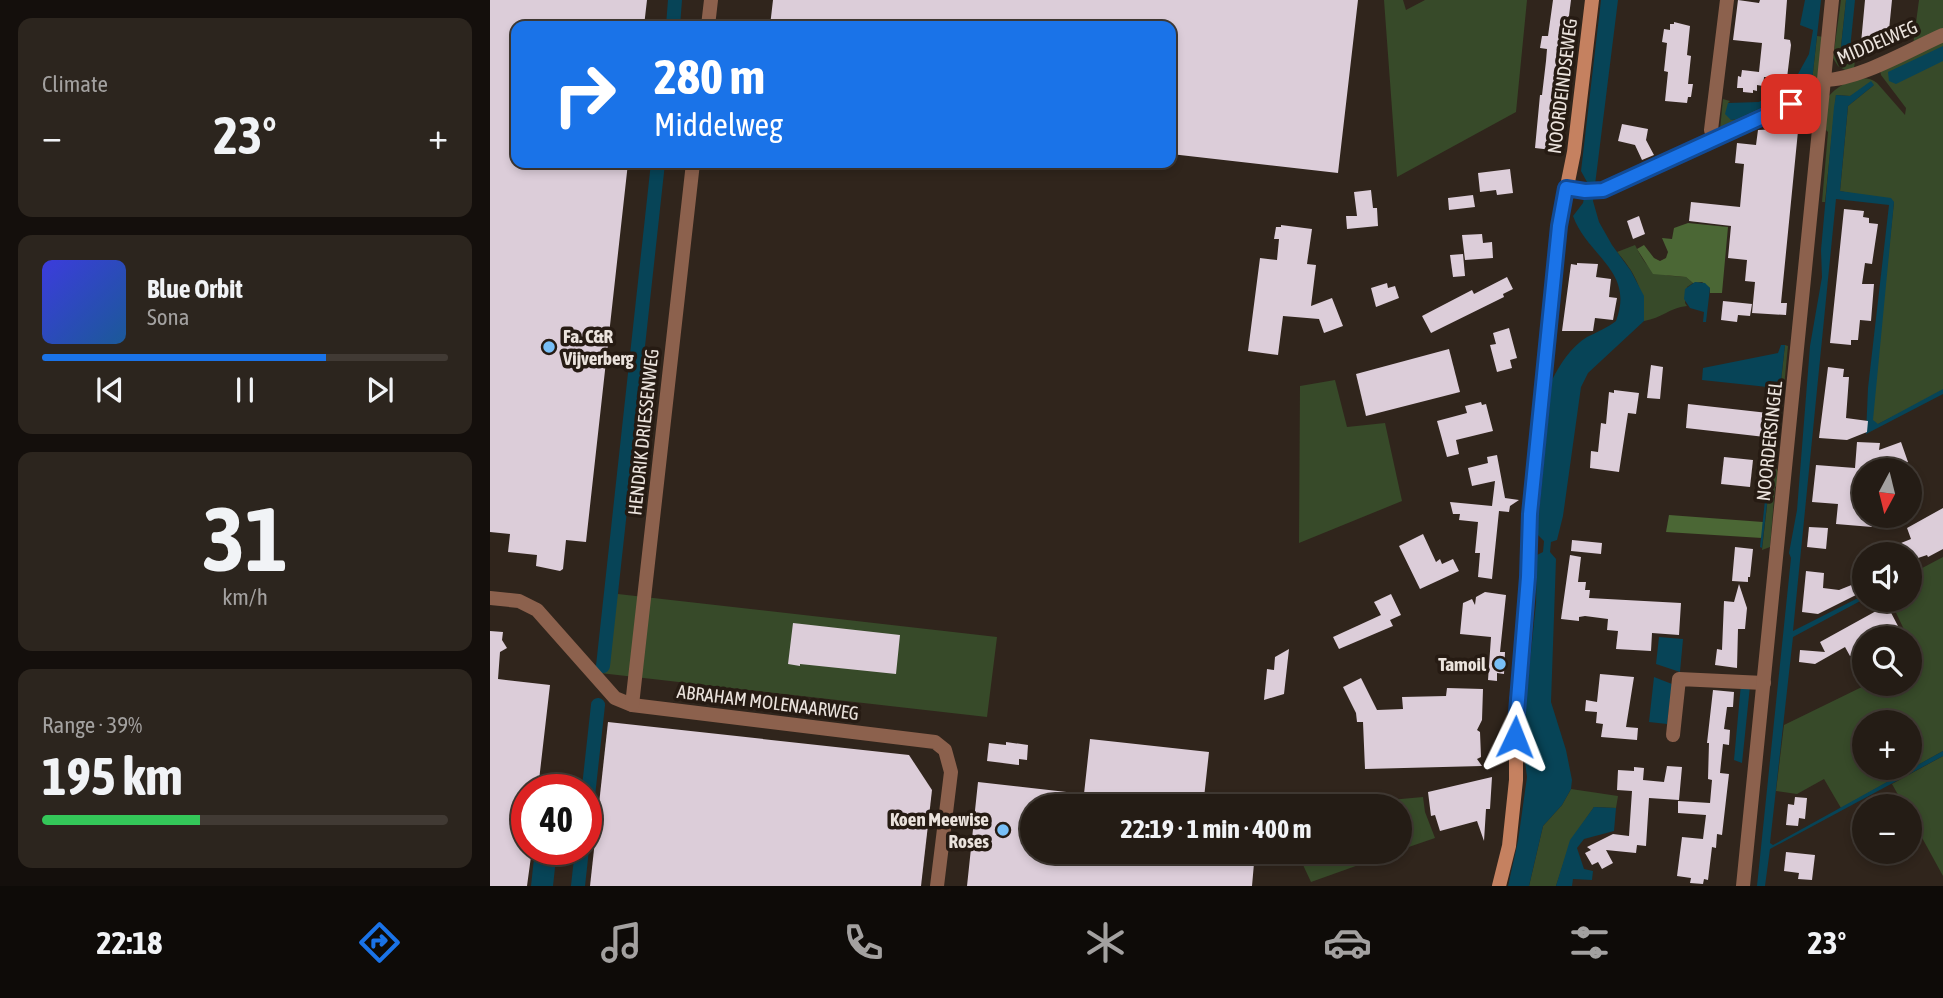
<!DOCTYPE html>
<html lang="en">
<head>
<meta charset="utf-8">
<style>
	:root { --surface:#241c15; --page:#2c251e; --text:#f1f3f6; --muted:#a3a1a0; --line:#413a34; --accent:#1a73e8 }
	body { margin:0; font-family:"Asap Condensed",sans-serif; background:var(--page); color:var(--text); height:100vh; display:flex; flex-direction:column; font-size:26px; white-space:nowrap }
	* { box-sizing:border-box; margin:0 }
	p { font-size:23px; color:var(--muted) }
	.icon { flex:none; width:38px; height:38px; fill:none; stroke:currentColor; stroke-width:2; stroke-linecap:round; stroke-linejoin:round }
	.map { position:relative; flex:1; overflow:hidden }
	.drawer { display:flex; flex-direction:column; gap:18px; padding:18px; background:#140f0c; width:490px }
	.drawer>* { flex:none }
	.banner { position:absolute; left:21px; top:21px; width:665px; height:147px; border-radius:14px; box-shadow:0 4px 10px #0003,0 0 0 2px var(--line); background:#1a73e8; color:#fff; overflow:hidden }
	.needle { width:46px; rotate:187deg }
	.fabs { position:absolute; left:1362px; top:458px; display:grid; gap:14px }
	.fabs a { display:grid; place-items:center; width:70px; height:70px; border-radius:50%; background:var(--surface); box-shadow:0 4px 10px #0003,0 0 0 2px var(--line); font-size:35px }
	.speed { position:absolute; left:21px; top:774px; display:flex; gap:14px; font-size:35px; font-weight:700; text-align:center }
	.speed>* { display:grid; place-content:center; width:91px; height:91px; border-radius:50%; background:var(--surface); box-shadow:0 4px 10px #0003,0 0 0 2px var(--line); line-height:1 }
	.speed .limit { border:10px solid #d22; background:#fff; color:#111 }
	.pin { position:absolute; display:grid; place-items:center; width:60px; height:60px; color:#fff; margin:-30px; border-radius:14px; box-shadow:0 4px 10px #0006 }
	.me { position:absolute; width:77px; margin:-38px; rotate:2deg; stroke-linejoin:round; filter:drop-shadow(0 0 5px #0008) }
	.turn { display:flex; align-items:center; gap:24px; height:147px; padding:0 28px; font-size:32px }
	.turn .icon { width:91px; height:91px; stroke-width:2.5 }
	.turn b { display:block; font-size:49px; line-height:60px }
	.big { font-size:52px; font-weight:700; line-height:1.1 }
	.drawer .tile { flex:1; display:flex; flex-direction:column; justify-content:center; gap:10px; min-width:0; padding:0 24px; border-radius:14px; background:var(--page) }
	.drawer .dial { align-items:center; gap:0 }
	.dial b { font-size:91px; line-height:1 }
	.song { display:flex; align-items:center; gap:21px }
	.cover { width:84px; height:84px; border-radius:10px; background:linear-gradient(135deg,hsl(240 70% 55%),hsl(210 70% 35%)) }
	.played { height:7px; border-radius:4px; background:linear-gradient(90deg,var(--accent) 70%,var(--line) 70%) }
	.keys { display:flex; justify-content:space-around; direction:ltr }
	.heat { display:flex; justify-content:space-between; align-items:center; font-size:38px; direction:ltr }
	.charge { height:10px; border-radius:5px; background:linear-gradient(90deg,#34c759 39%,var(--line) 0) }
	.trip { position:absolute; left:530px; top:794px; width:392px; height:70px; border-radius:35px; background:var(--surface); box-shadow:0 4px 10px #0003,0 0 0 2px var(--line); font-weight:700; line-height:70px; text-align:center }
	.tabs { display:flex; height:112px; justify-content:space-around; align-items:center; background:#0e0b08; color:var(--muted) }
	.tabs .icon { width:49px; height:49px }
	.tabs .current { color:var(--accent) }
	.tabs b { font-size:32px; color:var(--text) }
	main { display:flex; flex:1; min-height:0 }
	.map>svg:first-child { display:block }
</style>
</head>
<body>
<main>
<section class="drawer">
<div class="tile"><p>Climate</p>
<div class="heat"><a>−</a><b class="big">23°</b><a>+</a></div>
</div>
<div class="tile">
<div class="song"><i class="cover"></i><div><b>Blue Orbit</b><p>Sona</p></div></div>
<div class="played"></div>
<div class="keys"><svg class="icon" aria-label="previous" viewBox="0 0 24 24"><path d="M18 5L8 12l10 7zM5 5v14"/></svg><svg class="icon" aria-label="pause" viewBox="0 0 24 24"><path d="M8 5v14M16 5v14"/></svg><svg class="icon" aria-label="next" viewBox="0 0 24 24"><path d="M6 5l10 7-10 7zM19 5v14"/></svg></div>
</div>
<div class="tile dial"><b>31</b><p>km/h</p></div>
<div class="tile"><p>Range · 39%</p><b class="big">195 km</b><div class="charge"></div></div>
</section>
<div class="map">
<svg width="1453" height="886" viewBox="0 0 1453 886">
	<rect width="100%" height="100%" fill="#30251c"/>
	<!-- green -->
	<g fill="#374a29" fill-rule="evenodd">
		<polygon points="894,0 913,0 916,10 935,0 1037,0 1026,112 907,177"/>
		<polygon points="1351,0 1356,0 1350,56 1359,59 1360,51 1366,51 1364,69 1355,70 1348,66 1343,58"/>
		<path d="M1429,0h24v391l-65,33 -8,2 24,-224 -54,-11 8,-85 26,-21 -24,11 -14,-1 -11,107h-3l6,-70 -4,-4 4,-31c11,-13 34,-26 49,-14l28,32 1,-7 -25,-33 -1,-5 32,-17z"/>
		<polygon points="1327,36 1334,37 1328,77 1320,88 1230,130 1233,99 1240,101 1238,103 1241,120 1247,119 1314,88 1322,81"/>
		<path d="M1145,245c14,28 20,30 51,32l7,6 -6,4 -2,16 2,3c-18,2 -25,12 -43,15 0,-29 -7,-46 -27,-69z"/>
		<polygon points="1295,345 1298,346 1286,468 1291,477 1291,482 1285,487 1280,547 1272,550"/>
		<polygon points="845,380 857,427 895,423 912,501 809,543 810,386"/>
		<path d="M1453,557v194l-102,57 -17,-29 -27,15 -21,-3 8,-66 84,-41h41v-20l9,-5 -28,-59h19v-25zM1374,723h45v45h-45z"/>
		<polygon points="119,593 507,637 497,717 110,673"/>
		<polygon points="1453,756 1453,876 1419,814 1419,807 1415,807 1402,784"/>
		<polygon points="1081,789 1128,796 1126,808 1104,807 1081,840 1066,886 1039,886 1053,826 1072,805"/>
		<polygon points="933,797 935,812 945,838 910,850 910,807 823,807"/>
		<polygon points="807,852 905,852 821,882"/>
	</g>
	<!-- forest -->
	<g fill="#4b6735">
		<polygon points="1198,223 1238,227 1232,293 1220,293 1220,288 1212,282 1203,283 1196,277 1163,274 1147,249 1154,245 1164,258 1170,261 1176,258 1178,252 1172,238 1182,239 1184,228"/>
		<polygon points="1179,515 1273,522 1272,538 1176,532"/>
	</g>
	<!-- water -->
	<g fill="#074457">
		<path d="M1111,0h17l-25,201 6,21 13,23 19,26 13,25v25l-56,52 -7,14 -18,129 -6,24 -6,2 -1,10 6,7 -5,143 15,48 6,30 -1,9 -9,16 -19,21 -14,60h-21l10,-45 9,-64 -3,-23 1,-43 11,-108 1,-48 6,-3 1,-11 -7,-7 15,-154c8,-16 19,-33 35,-43 10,-5 20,-9 29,-16 19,-50 -28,-64 -43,-105l10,-13 4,-21 -6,-11z"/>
		<polygon points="1315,0 1331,0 1322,81 1314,88 1247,119 1241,120 1235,114 1238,103 1269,102 1308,74 1319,54 1323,30 1310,25"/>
		<polygon points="1356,0 1365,0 1359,59 1352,58 1350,56"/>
		<polygon points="1453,46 1453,61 1406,84 1399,81 1398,72"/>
		<polygon points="1381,81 1384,85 1358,106 1350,191 1401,198 1404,202 1383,420 1388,424 1453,389 1453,394 1376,434 1378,388 1399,205 1346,199 1303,631 1374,595 1374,599 1303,637 1280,843 1283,845 1453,751 1453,756 1280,849 1275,886 1267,886 1301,558 1299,553 1307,510 1320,346 1332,277 1331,250 1344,107 1346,95 1360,96"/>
		<polygon points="1205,282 1215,283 1220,288 1216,322 1213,322 1214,312 1200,308 1194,299 1195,289"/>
		<polygon points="1291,345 1295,345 1272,548 1270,547 1287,388 1212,380 1213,368 1288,353"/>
		<polygon points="1169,637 1193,639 1190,672 1166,664"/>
		<polygon points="1164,677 1182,684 1177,724 1159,722"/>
		<polygon points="1251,684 1260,686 1252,763 1244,760"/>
		<polygon points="1104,807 1126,808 1124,831 1094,839 1087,848 1094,869 1103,871 1102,880 1083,879 1082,886 1066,886 1080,840"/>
		<polygon points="45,849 67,849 63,886 41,886"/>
	</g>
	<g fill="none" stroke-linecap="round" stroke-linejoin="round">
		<!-- canal -->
		<g stroke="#074457" stroke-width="14">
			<polyline points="183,26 185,0"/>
			<polyline points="113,666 168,163"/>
			<polyline points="96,814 108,705"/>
			<polyline points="88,886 92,849"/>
		</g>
	</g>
	<!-- building -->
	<g fill="#dccdd9">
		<polygon points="0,0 157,0 154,26 26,26 26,163 138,163 96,542 76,540 73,569 70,571 46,566 47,555 18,552 20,534 0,532"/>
		<polygon points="283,0 868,0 848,173 681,154 681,26 280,26"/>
		<polygon points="1063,0 1081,0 1062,150 1045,148 1050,95 1052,95 1056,61 1057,49 1050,48 1052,36 1058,36"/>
		<polygon points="1248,0 1269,3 1270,0 1297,0 1294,39 1300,40 1301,45 1297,78 1274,77 1273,86 1267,85 1267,91 1263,90 1263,93 1253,92 1253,88 1247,88 1248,76 1251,77 1252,70 1269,72 1272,43 1243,40"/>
		<polygon points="1375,0 1402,0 1398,40 1385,39 1385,44 1371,43"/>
		<polygon points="1184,22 1200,26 1197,55 1201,56 1198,84 1203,84 1201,97 1198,97 1197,103 1175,101 1178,72 1174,71 1177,43 1172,42 1174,29 1180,30 1180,24 1184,24"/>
		<polygon points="1309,121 1291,303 1297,303 1296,315 1262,313 1265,282 1255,281 1257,260 1238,258 1241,226 1199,221 1201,202 1250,207 1254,164 1245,163 1247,143 1266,145 1268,130 1291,129"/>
		<polygon points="1132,124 1158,129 1156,140 1164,155 1152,160 1145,145 1128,141"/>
		<polygon points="1020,169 1023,193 1007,195 1006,190 990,192 988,173"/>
		<polygon points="881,190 883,208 887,208 888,226 857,229 856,216 867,216 864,192"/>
		<polygon points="983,195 985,207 959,210 958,198"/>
		<polygon points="1354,209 1374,211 1373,217 1379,218 1379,223 1388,224 1382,264 1375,263 1372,284 1384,284 1381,321 1370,320 1368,340 1361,340 1361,345 1340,343"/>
		<polygon points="1149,216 1155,234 1143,239 1137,221"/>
		<polygon points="791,225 822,229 817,264 826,265 821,306 842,298 853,326 834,333 829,319 793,316 788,355 758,351 770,258 787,260 789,239 784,239 786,227 791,227"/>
		<polygon points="992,234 993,243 1002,242 1003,258 975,260 972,235"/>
		<polygon points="973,254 975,276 963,277 960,255"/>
		<polygon points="1087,263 1108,264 1106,277 1121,279 1119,297 1127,298 1123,320 1105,318 1103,331 1072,331 1081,264 1087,265"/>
		<polygon points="1017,277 1023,289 1013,294 1014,297 941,333 932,316 982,290 984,294"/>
		<polygon points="897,283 898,288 905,286 909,298 886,307 881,288"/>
		<polygon points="1233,301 1262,304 1260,316 1248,315 1247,322 1231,320"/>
		<polygon points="1019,328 1027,358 1020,360 1022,368 1007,372 1000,345 1006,344 1003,333"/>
		<polygon points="959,349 970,392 876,416 866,374"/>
		<polygon points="1161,365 1173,367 1170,399 1157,398"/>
		<polygon points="1338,367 1354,369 1353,377 1359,377 1356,418 1378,421 1377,432 1357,440 1329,438"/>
		<polygon points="1124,390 1149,393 1146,414 1138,413 1129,472 1100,468 1101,451 1108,452 1111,423 1116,424 1119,392 1124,393"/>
		<polygon points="991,402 992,405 996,404 1003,431 966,440 969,454 957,457 947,421 977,413 975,406"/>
		<polygon points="1198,404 1278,413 1275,437 1196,428"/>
		<polygon points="1367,442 1390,443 1389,450 1411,442 1418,462 1393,471 1374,471 1374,516 1383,516 1382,527 1346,524 1348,504 1322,502 1326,465 1365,468"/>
		<polygon points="1007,455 1015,498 1029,500 1020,506 1019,512 1009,511 1002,579 988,577 990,553 985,553 988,522 969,520 970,514 963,514 960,502 1002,506 1005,481 982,486 978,468 998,463 997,457"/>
		<polygon points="1234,457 1263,460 1260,487 1231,484"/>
		<polygon points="1453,508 1453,549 1438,557 1437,555 1419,561 1419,555 1381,555 1421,539 1417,528"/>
		<polygon points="1319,527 1338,528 1336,549 1317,547"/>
		<polygon points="933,534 946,562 950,559 952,564 963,559 969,571 930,589 909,546"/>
		<polygon points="1082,540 1112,543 1111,554 1081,551"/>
		<polygon points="1245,547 1263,549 1260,577 1258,577 1258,582 1242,581"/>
		<polygon points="1080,555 1091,557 1088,582 1096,582 1095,590 1100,590 1099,598 1191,603 1189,635 1162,633 1161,651 1126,649 1128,631 1117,630 1118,619 1095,616 1089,617 1089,621 1071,619"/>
		<polygon points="1316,571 1334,573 1333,588 1349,590 1374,580 1374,591 1328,614 1312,612"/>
		<polygon points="1249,584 1257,608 1255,629 1248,629 1247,668 1225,665 1227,649 1232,650 1234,601 1244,602"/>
		<polygon points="995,592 1016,595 1010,652 1015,652 1014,674 1007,673 1007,681 998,680 1001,637 970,634 973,603 982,599 985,605 986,597"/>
		<polygon points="901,594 911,615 900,620 903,626 849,649 843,637 891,615 884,602"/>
		<polygon points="1397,605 1408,626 1405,627 1411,639 1374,639 1374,649 1360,656 1355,647 1325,664 1309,662 1310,650 1335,652 1330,642"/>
		<polygon points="303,623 410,635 406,674 310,664 310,666 298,664"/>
		<polygon points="0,631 13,632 12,640 17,648 10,652 8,679 60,685 48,789 37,789 37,849 42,849 37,886 0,886"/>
		<polygon points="799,649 794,694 774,700 777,669 784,670 785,657"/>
		<polygon points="1110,674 1144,677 1136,727 1148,728 1147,740 1111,737 1113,724 1106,723 1107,712 1095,711 1096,700 1107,702"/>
		<polygon points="871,678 887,710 913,709 912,697 956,696 957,688 993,689 992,720 987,730 990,732 991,757 987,759 992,766 875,769 873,722 867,722 866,713 853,687"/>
		<polygon points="1223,690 1244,692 1243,707 1237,707 1234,729 1240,730 1239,745 1233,744 1230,773 1239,774 1232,835 1227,834 1226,848 1222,847 1218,880 1214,879 1213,884 1200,883 1201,878 1187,876 1192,837 1213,839 1216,815 1188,813 1188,801 1220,803 1222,780 1218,779 1219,743 1217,743"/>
		<polygon points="118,722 419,755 442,790 431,886 100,886"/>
		<polygon points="600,739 719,752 713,807 542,807 542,852 765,852 762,886 477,886 488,782 594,794"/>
		<polygon points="516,742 538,745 537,760 529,759 529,765 497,761 499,743 516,745"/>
		<polygon points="1177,766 1192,767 1189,800 1159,798 1156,846 1147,845 1146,853 1116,850 1123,863 1112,869 1108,862 1102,865 1095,853 1101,850 1097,847 1123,834 1139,836 1142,791 1127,790 1128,770 1144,771 1144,767 1154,768 1153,780 1174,782"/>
		<polygon points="1002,777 1000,809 996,809 994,841 987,821 950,831 945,815 941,816 938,792"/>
		<polygon points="1305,797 1317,798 1315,819 1309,818 1308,826 1296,825 1298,804 1304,805"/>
		<polygon points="1296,852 1325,855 1322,880 1308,879 1309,873 1294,871"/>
	</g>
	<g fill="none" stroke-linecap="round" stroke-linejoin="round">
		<!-- street -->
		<g stroke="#8c614d" stroke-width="14">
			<polyline points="218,26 221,0"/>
			<path d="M1334,80c35,0 87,-31 119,-45"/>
			<polyline points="1224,138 1221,130 1237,0"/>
			<polyline points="1076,188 1095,191 1113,190 1301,104 1316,98 1331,99"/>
			<polyline points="0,598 29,601 47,610 125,698 142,705 445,742 455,750 461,772 447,886"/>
			<polyline points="142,705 203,163"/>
			<polyline points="1183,735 1189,679 1274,683"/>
			<polyline points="1253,886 1342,0"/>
		</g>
		<!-- secondary -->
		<polyline stroke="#c58160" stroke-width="14" points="1009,886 1019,846 1026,780 1026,706 1036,608 1040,514 1069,226 1084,152 1102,0"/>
	</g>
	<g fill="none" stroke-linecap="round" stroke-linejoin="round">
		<defs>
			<polyline id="route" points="1025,737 1038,577 1040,514 1069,226 1076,188 1095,191 1113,190 1301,104"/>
		</defs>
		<!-- route casing -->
		<use href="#route" stroke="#114b97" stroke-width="18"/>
		<!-- route -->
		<use href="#route" stroke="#1a73e8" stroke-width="12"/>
	</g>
	<!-- markers -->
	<g fill="#78bff7" stroke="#261b13" stroke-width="2.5">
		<circle cx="59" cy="347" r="7"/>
		<circle cx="1010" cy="664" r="7"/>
		<circle cx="513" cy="830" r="7"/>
	</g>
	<g text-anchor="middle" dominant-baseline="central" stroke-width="7" stroke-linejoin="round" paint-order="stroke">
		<!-- street labels -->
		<g font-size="19" fill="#ebe3dd" stroke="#261b13">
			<text transform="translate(1387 42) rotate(-23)">MIDDELWEG</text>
			<text transform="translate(1072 86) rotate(-83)">NOORDEINDSEWEG</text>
			<text transform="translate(153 432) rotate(-84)">HENDRIK DRIESSENWEG</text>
			<text transform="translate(1279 441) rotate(-84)">NOORDERSINGEL</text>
			<text transform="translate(278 702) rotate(7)">ABRAHAM MOLENAARWEG</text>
		</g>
		<!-- poi labels -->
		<g font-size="19" font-weight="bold" fill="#ebe3dd" stroke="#261b13" text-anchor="end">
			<text x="73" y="336" text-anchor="start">Fa. C&amp;R<tspan x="73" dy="22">Vijverberg</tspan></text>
			<text x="996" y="664">Tamoil</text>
			<text x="499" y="819">Koen Meewise<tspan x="499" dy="22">Roses</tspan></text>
		</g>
	</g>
</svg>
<div class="fabs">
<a><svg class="needle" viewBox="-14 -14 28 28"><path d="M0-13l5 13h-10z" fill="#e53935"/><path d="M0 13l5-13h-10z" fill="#a3a1a0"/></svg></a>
<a><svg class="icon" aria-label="sound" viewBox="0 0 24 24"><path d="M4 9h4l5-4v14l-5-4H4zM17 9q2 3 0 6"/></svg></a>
<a><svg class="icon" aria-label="search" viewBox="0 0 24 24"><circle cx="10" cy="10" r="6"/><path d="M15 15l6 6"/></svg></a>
<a>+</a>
<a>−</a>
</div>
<div class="speed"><div class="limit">40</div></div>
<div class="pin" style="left:1301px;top:104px;background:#d93025"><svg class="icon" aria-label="arrive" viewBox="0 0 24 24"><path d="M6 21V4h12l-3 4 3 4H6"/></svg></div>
<svg class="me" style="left:1025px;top:737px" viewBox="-20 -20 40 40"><path d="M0-17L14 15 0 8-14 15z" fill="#1a73e8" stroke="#fff" stroke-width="4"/></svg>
<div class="trip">22:19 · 1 min · 400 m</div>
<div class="banner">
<div class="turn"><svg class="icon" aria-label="right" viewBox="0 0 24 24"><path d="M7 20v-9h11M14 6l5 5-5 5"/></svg><div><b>280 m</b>Middelweg</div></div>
</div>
</div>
</main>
<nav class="tabs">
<b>22:18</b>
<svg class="icon current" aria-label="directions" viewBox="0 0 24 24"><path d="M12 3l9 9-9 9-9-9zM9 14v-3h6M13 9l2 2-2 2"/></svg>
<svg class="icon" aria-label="music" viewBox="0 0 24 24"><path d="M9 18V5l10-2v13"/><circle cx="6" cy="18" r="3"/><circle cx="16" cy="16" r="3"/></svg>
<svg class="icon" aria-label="phone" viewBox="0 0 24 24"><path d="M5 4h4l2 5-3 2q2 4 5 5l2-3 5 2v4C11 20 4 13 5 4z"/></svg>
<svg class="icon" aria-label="climate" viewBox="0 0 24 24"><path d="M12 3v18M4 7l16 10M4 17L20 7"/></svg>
<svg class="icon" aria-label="car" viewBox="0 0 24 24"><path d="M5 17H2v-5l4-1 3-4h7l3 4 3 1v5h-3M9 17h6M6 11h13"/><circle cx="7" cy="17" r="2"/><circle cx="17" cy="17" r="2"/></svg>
<svg class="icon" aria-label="filters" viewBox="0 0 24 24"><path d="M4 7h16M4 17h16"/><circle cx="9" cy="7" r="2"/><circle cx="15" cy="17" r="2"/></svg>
<b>23°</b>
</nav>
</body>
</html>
